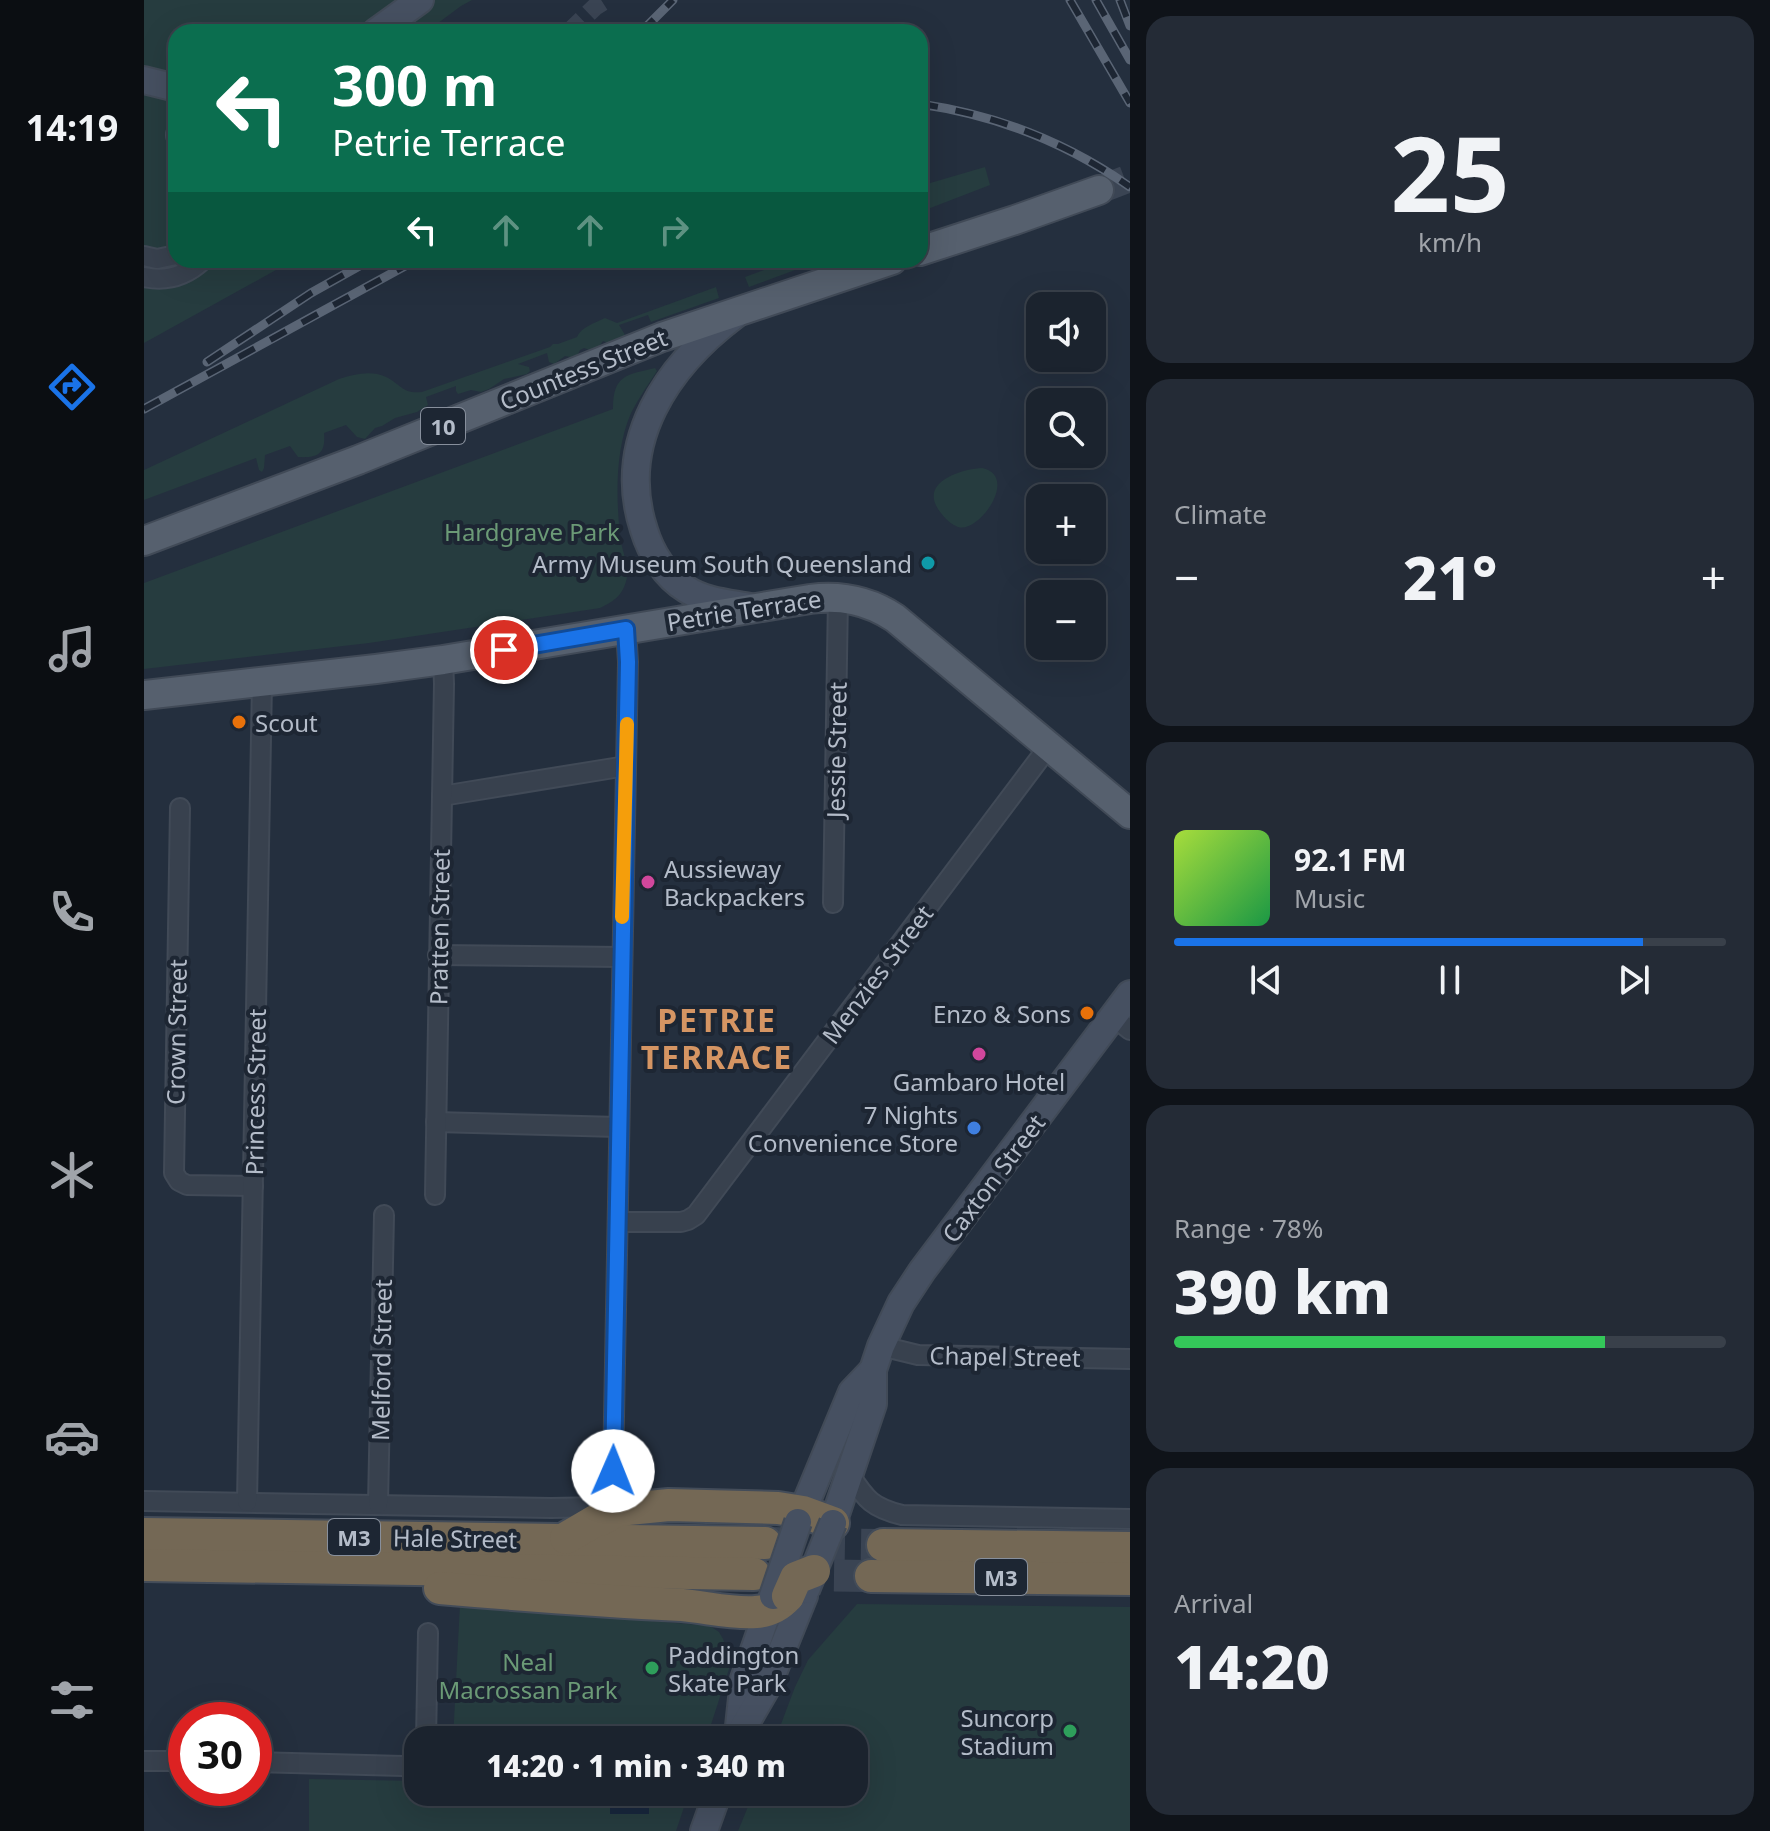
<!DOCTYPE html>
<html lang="en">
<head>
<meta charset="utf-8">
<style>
	:root { --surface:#1b232e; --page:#242b36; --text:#f1f3f6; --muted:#a0a4aa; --line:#39404a; --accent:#1a73e8 }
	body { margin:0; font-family:"Noto Sans",sans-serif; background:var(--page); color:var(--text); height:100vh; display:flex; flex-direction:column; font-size:30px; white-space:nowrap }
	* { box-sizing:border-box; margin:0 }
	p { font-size:26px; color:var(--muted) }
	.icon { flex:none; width:44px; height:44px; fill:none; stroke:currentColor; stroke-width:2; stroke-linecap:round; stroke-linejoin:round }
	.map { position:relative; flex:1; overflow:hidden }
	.side { display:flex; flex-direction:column; gap:16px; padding:16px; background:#0f1319; width:640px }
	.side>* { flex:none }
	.banner { position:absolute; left:24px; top:24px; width:760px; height:244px; border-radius:24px; box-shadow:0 8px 32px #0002,0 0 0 2px var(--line); background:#0b6e4f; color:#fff; overflow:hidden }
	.buttons { position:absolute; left:882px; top:292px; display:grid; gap:16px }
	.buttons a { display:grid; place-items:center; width:80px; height:80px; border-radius:16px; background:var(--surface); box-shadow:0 8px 32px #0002,0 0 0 2px var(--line); font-size:40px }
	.speed { position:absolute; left:24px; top:1702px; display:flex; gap:16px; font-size:40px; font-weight:700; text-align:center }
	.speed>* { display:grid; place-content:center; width:104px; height:104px; border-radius:50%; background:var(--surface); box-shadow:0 8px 32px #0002,0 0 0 2px var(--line); line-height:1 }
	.speed .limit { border:12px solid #d22; background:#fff; color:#111 }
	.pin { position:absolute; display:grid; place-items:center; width:68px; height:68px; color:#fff; margin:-34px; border:4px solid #fff; border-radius:50%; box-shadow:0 2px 8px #0007 }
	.me { position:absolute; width:88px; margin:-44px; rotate:1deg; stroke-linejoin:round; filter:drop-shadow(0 0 6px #0008) }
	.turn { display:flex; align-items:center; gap:28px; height:168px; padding:0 32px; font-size:36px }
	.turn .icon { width:104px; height:104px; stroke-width:2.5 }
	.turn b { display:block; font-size:56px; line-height:68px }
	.lanes { display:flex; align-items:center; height:76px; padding:0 32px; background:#0003; justify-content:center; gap:40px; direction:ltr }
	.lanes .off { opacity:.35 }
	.big { font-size:60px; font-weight:800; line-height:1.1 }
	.side .card { flex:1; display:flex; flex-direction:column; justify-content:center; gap:12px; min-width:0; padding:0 28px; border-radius:24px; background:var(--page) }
	.side .dial { align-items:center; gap:0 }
	.dial b { font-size:104px; line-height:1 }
	.song { display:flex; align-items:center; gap:24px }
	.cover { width:96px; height:96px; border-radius:12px; background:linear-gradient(135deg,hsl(80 70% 55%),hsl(140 70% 35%)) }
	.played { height:8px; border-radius:4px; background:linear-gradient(90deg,var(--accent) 85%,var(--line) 85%) }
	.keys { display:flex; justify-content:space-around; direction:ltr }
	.heat { display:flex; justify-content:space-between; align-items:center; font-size:44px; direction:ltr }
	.charge { height:12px; border-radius:6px; background:linear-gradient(90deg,#34c759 78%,var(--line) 0) }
	.trip { position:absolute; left:260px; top:1726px; width:464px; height:80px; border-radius:24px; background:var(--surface); box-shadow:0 8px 32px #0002,0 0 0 2px var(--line); font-weight:800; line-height:80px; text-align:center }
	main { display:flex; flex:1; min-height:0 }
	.dock { display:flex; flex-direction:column; width:144px; justify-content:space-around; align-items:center; background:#0b0e12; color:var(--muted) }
	.dock .icon { width:56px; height:56px }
	.dock .current { color:var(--accent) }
	.dock b { font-size:36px; color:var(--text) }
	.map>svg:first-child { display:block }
</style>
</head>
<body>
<main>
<nav class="dock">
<b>14:19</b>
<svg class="icon current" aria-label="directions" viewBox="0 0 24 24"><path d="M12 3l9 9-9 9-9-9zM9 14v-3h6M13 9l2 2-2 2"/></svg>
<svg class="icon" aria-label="music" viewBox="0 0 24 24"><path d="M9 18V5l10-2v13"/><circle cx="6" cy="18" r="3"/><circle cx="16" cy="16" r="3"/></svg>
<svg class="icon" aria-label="phone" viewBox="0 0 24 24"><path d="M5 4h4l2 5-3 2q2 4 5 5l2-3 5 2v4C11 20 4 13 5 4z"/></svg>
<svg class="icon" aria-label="climate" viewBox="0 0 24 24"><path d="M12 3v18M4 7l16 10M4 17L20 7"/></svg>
<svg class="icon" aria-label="car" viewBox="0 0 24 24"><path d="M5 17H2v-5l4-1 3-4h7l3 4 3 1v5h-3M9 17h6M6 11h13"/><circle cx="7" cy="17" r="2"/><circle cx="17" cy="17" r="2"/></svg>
<svg class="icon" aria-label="filters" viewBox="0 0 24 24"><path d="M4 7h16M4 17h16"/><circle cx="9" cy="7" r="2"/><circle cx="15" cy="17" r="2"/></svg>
</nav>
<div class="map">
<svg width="986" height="1831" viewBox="0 0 986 1831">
	<rect width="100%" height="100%" fill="#242f3e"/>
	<!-- green -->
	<g fill="#263c3f">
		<polygon points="0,0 328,0 317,6 282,32 32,32 32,260 150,260 0,343"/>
		<polygon points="841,167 846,185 776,212 776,186"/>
		<polygon points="647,260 659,260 662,266 605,287 601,277"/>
		<path d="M572,287l3,11 -68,24 -3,-7 -29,10 6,10 -1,7 -9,4 -12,-5 -8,11 -11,-4 -4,2 -4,8 -11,-2 -11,8 -5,-2 -2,-9 -29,11 11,3 1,4 -3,3 -23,5 -15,10 -8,3 -10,-2 -13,4 -2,-3v-5l-30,11 2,8 -11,7 -22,6 -13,8 -7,2 -10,11 -8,-2 -11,-12 -22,8c2,22 -7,25 -26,24l-8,-11 -25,9 -1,13 -2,4 -3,-2 -3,-12 -112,42v-30l195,-91c16,-5 32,-9 47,-2 16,8 16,17 36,15l128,-45 3,-3h5l19,-7c4,-10 18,-14 28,-19l12,5z"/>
		<path d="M511,368l2,3c-9,14 -19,28 -26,42 -16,37 -15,83 -11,122 1,14 9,29 7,42 -3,17 -12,24 -27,31l-231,35 -225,26v-86l469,-174c0,-34 13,-34 42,-41z"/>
		<path d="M838,468c39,8 -6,70 -26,58 -7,-3 -14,-11 -18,-17 -18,-28 25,-40 44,-41z"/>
		<polygon points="316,1604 566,1626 575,1632 579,1639 584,1652 586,1666 562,1740 309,1740"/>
		<polygon points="713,1604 986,1607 986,1831 594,1831 610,1792 710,1792 710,1740 631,1740 651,1687 664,1660"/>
		<polygon points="165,1779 274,1781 274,1792 545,1792 532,1831 165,1831"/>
	</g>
	<!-- water -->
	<rect fill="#17263c" x="466" y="1792" width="39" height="22"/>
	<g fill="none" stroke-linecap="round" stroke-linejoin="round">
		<!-- street-tunnel -->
		<polyline stroke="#3a4453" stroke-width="18" stroke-dasharray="18 9" stroke-linecap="butt" points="425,32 451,7 462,0"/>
		<!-- primary-tunnel -->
		<polyline stroke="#3a4453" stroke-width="28" stroke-dasharray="28 14" stroke-linecap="butt" points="955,190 986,178"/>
		<!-- highway-tunnel -->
		<g stroke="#3a4453" stroke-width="32" stroke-dasharray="32 16" stroke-linecap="butt">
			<polyline points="621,1543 739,1545"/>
			<polyline points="642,1575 727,1576"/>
		</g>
		<defs>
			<g id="street">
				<polyline points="32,134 32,136"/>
				<polyline points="0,256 13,259 32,255"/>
				<path d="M0,277c23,5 42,-1 59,-17"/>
				<polyline points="298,796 482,766"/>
				<polyline points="36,808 30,1173 35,1181 43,1185 109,1186"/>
				<polyline points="689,903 694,597"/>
				<polyline points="294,955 478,957"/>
				<polyline points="970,1017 986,1030"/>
				<polyline points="292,1122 474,1127"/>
				<polyline points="291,1195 300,684 299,660"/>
				<polyline points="474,1222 537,1222 544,1220 552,1215 905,746"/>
				<polyline points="737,1346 774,1355 986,1359"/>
				<path d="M706,1475c16,25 23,33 52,40l228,4"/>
				<polyline points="0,1501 407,1508 459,1507 474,1510 469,1471 484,662 482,629"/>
				<polyline points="103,1502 118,682"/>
				<polyline points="234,1504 240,1215"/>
				<polyline points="282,1740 284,1633"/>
				<polyline points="0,1761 42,1761"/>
				<polyline points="110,1762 259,1766 274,1763"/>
			</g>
			<g id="secondary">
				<polyline points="232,32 276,0"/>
				<polyline points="0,80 32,88"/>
				<path d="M591,315c-68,51 -120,127 -91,215 7,23 21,46 42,59 18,12 43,14 64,18"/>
				<polyline points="654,1522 708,1392 729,1370"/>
				<polyline points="689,1523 729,1404 729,1370 737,1346 757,1303 778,1271 986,994"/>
				<polyline points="595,1726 600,1679 629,1596"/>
				<polyline points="592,1740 624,1685 660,1596"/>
				<polyline points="560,1831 574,1792"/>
			</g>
			<g id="primary">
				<polyline points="776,251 871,220 955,190"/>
				<polyline points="0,541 214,460 518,337 748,260"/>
				<path d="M0,695l232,-26 67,-9 367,-61c31,-4 58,1 85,19l235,196"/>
			</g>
			<g id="highway">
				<polyline points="0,1534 621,1543"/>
				<polyline points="422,1538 451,1521 458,1519 474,1510 525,1505 634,1508 659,1512 689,1523"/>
				<polyline points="739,1545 986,1548"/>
				<polyline points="0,1565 610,1574"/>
				<polyline points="727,1576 986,1579"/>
				<path d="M296,1588c81,7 161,13 242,17 24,2 50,9 74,7 14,-1 23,-6 32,-16"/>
			</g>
		</defs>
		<!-- street casing -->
		<use href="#street" stroke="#414a57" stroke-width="22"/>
		<!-- secondary casing -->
		<use href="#secondary" stroke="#414a57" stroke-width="30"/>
		<!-- primary casing -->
		<use href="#primary" stroke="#414a57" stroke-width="32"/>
		<!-- highway casing -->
		<use href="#highway" stroke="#434c59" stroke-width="36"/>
		<!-- street -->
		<use href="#street" stroke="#38414e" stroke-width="18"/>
		<!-- secondary -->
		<use href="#secondary" stroke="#465061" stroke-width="26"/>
		<!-- primary -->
		<use href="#primary" stroke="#56606e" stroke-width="28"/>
		<!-- highway -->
		<use href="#highway" stroke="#746855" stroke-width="32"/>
		<defs>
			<g id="rail">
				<polyline points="926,0 986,103"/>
				<polyline points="952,0 986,60"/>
				<polyline points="976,0 986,26"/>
				<polyline points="497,32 529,0"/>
				<path d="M776,104c77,11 146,38 210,83"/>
				<polyline points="63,362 167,293 226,260"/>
				<polyline points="0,409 272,260"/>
			</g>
		</defs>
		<!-- rail casing -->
		<use href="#rail" stroke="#5a6575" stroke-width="9"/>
		<!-- rail -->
		<use href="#rail" stroke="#1d2633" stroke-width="6" stroke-dasharray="18" stroke-linecap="butt"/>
		<defs>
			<g id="secondary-bridge">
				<polyline points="662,1590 689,1523"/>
				<polyline points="629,1596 654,1522"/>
			</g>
			<polyline id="highway-bridge" points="644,1596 652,1578 670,1571"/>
		</defs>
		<!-- secondary-bridge casing -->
		<use href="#secondary-bridge" stroke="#414a57" stroke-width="30" stroke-linecap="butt"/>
		<!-- highway-bridge casing -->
		<use href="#highway-bridge" stroke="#434c59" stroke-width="36" stroke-linecap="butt"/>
		<!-- secondary-bridge -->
		<use href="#secondary-bridge" stroke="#465061" stroke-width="26"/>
		<!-- highway-bridge -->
		<use href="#highway-bridge" stroke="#746855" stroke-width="32"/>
	</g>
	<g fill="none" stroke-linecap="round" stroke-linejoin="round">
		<defs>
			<polyline id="route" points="360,650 482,629 484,662 469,1471"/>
		</defs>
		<!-- route casing -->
		<use href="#route" stroke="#114b97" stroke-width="20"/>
		<!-- route -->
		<use href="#route" stroke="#1a73e8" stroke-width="14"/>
		<!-- slow -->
		<polyline stroke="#f59e0b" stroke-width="14" points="478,917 483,724"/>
	</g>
	<!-- markers -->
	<circle fill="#0f9aa8" stroke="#1d2633" stroke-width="3" cx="784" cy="563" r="8"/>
	<g fill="#e8710a" stroke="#1d2633" stroke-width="3">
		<circle cx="95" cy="722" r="8"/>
		<circle cx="943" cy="1013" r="8"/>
	</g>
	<g fill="#d1479c" stroke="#1d2633" stroke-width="3">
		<circle cx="504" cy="882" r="8"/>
		<circle cx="835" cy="1054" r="8"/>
	</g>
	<circle fill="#3f7fe0" stroke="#1d2633" stroke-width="3" cx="830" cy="1128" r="8"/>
	<g fill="#2e9e5b" stroke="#1d2633" stroke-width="3">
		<circle cx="508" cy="1668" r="8"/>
		<circle cx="926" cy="1731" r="8"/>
	</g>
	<g text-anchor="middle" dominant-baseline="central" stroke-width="8" stroke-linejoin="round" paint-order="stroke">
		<!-- shield labels -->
		<g fill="#1d2633" stroke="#878f9c" stroke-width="2">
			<rect x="277" y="408" width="44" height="36" rx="6"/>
			<rect x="184" y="1519" width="52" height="36" rx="6"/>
			<rect x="831" y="1559" width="52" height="36" rx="6"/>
		</g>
		<g font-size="22" font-weight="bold" fill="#b4bcc9">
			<text x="299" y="426">10</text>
			<text x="210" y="1537">M3</text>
			<text x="857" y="1577">M3</text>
		</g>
		<!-- street labels -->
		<g font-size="24" fill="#b4bcc9" stroke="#1d2633">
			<text transform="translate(439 369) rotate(-22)">Countess Street</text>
			<text transform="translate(600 610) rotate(-9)">Petrie Terrace</text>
			<text transform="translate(692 750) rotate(-89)">Jessie Street</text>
			<text transform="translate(295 927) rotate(-89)">Pratten Street</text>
			<text transform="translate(733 974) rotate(-53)">Menzies Street</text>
			<text transform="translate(32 1032) rotate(-89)">Crown Street</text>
			<text transform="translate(111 1092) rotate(-89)">Princess Street</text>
			<text transform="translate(849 1178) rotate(-53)">Caxton Street</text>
			<text transform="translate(861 1356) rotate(1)">Chapel Street</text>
			<text transform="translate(237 1360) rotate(-89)">Melford Street</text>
			<text transform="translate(311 1538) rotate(1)">Hale Street</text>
		</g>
		<!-- park labels -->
		<g font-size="24" fill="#6b9a76" stroke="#1d2633">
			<text x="388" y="531">Hardgrave Park</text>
			<text x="384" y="1661">Neal<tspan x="384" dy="28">Macrossan Park</tspan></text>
		</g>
		<!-- poi labels -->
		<g font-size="24" fill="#b4bcc9" stroke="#1d2633" text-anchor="end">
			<text x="768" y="563">Army Museum South Queensland</text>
			<text x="111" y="722" text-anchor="start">Scout</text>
			<text x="520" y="868" text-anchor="start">Aussieway<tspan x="520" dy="28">Backpackers</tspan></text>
			<text x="927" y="1013">Enzo &amp; Sons</text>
			<text x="835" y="1081" text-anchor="middle">Gambaro Hotel</text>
			<text x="814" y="1114">7 Nights<tspan x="814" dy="28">Convenience Store</tspan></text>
			<text x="524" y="1654" text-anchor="start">Paddington<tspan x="524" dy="28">Skate Park</tspan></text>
			<text x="910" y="1717">Suncorp<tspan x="910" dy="28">Stadium</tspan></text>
		</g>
		<!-- district labels -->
		<g font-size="32" font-weight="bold" letter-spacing="2" fill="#d59563" stroke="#1d2633">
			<text x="573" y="1019">PETRIE<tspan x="573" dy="37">TERRACE</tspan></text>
		</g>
	</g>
</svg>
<div class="buttons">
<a><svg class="icon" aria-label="sound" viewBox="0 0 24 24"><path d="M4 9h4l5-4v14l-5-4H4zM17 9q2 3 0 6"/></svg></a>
<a><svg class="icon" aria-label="search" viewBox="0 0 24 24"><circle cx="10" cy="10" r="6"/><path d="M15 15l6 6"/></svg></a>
<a>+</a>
<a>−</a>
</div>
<div class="speed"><div class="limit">30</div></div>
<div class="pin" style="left:360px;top:650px;background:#d93025"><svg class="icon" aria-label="arrive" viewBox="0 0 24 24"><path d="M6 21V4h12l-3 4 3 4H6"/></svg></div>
<svg class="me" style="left:469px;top:1471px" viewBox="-20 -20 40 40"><circle r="19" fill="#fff"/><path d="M0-13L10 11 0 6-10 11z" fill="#1a73e8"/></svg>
<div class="trip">14:20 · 1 min · 340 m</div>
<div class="banner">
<div class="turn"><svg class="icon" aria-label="left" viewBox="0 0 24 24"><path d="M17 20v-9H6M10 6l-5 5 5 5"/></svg><div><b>300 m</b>Petrie Terrace</div></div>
<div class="lanes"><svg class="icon" aria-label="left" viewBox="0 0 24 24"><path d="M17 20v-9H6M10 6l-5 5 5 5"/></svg><svg class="icon off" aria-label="ahead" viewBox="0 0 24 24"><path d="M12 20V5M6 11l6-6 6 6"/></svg><svg class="icon off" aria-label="ahead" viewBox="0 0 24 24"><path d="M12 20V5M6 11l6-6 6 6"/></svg><svg class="icon off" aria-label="right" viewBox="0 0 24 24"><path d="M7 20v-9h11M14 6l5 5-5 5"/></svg></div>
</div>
</div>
<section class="side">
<div class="card dial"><b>25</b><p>km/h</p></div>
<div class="card"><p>Climate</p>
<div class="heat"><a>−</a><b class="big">21°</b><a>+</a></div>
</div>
<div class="card">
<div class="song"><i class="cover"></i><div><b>92.1 FM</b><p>Music</p></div></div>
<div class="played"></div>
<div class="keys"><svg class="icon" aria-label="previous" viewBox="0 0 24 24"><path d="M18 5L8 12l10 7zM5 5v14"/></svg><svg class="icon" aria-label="pause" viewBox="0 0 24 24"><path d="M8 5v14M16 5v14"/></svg><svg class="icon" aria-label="next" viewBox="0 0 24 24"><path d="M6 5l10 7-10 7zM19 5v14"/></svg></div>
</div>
<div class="card"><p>Range · 78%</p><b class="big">390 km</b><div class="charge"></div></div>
<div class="card"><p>Arrival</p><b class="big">14:20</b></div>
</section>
</main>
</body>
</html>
